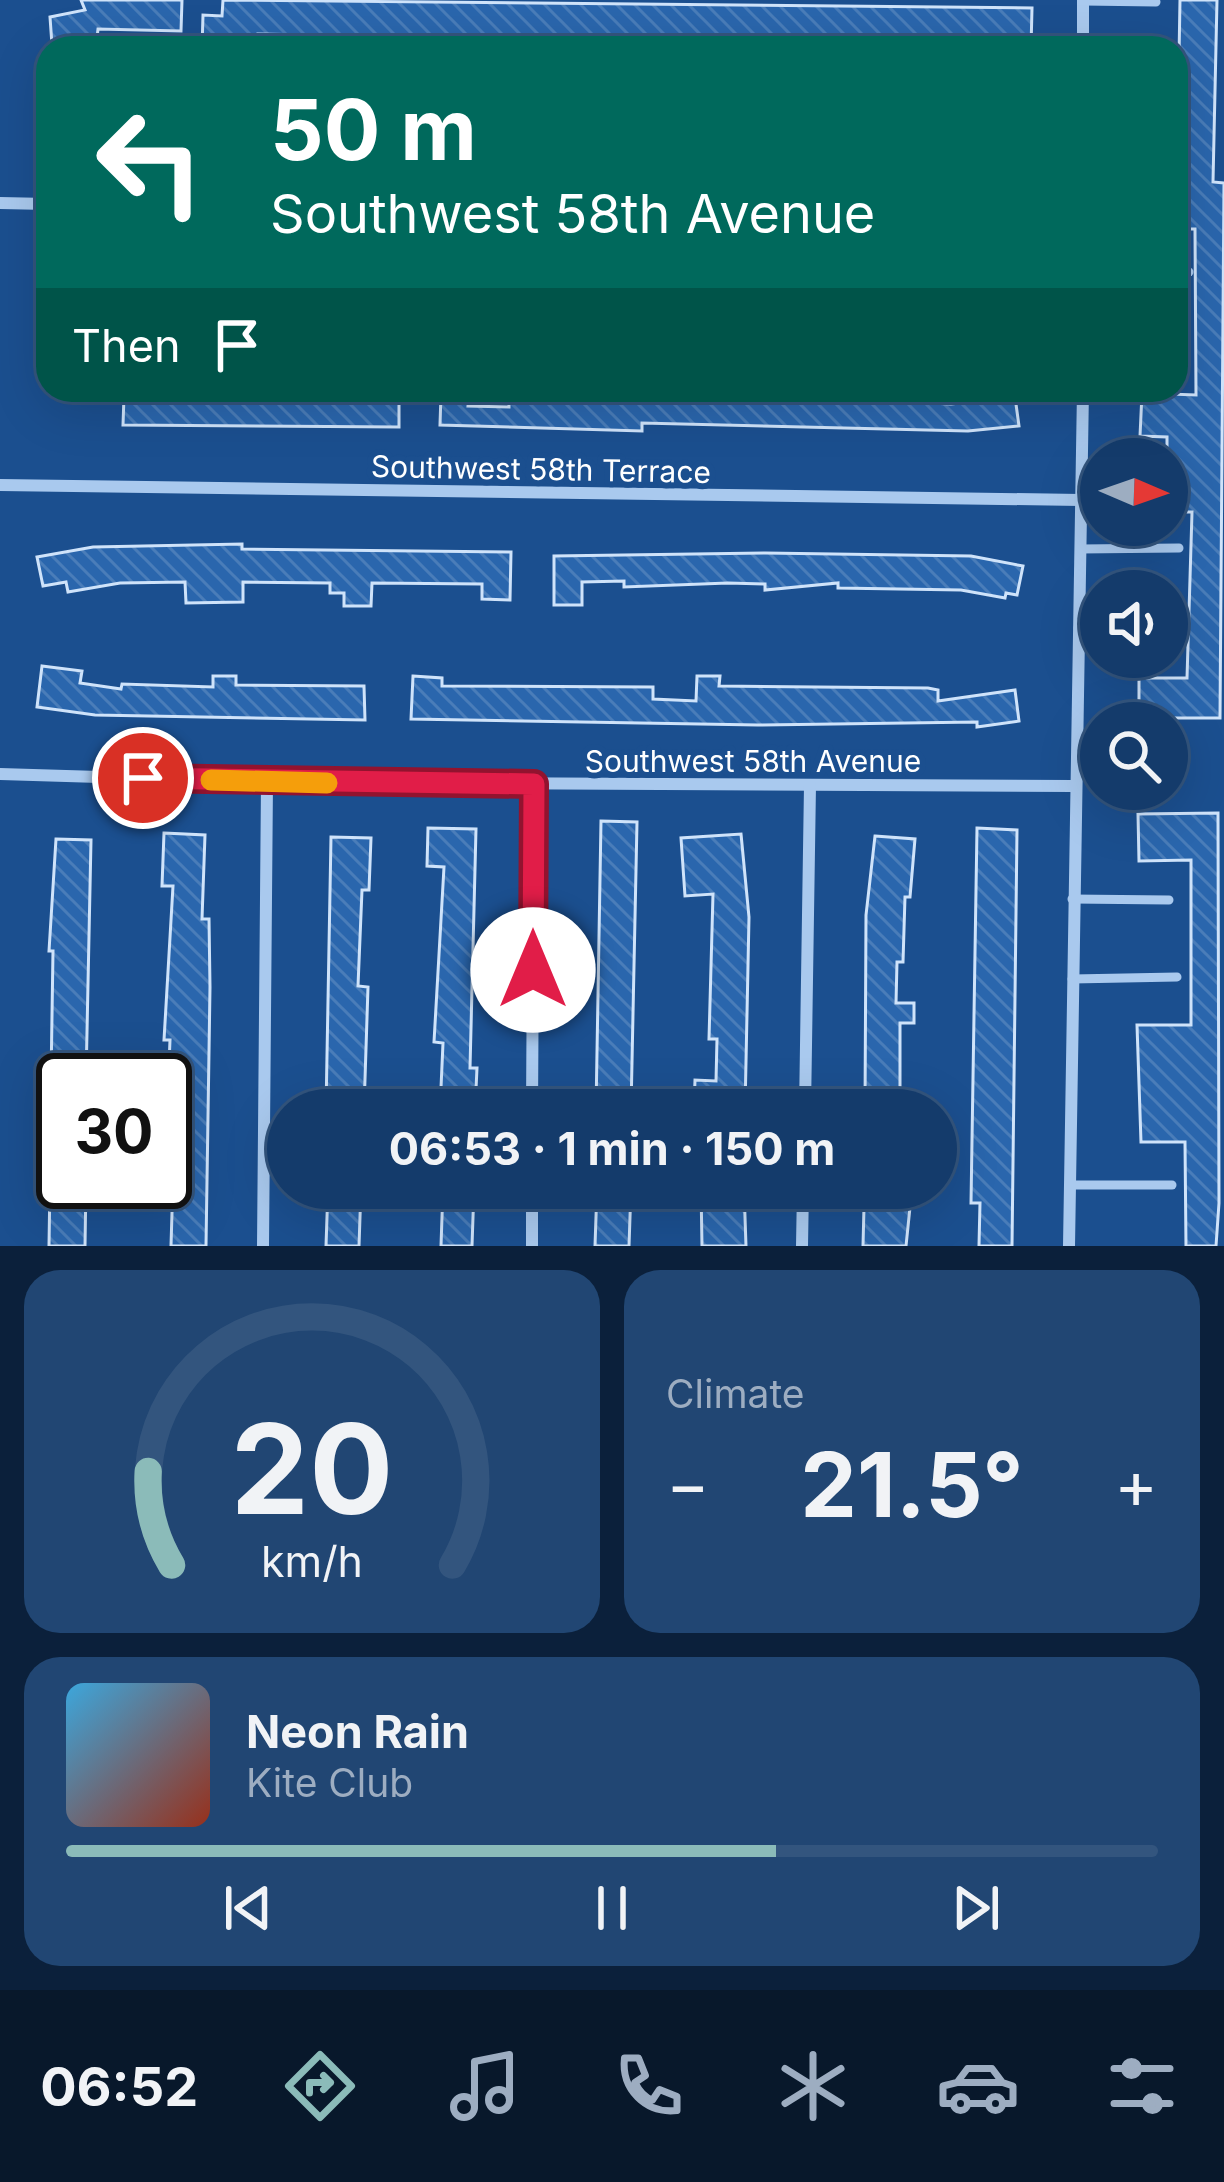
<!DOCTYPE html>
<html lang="en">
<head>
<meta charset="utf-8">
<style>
	:root { --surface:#143b6b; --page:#214673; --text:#f1f3f6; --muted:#9dadc1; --line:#33557e; --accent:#8bbbb9 }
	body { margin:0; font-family:Inter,sans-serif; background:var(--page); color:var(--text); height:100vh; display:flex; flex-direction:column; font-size:45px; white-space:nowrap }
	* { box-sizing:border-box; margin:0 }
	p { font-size:39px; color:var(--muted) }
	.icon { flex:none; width:66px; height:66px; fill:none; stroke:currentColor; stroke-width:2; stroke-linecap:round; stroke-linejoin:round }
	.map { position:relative; height:1246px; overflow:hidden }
	.sheet { display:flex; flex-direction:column; gap:24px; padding:24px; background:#0b203b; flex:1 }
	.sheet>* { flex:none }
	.guide { position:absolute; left:36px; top:36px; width:1152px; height:366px; border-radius:36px; box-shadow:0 12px 48px #0002,0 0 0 3px var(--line); background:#00695c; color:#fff; overflow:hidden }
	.needle { width:78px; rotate:92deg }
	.buttons { position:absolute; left:1080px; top:438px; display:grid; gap:24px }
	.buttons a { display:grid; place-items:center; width:108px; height:108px; border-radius:50%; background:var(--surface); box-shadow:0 12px 48px #0002,0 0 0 3px var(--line); font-size:60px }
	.speed { position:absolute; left:36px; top:1053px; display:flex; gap:24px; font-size:60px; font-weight:700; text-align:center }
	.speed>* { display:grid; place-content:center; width:156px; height:156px; border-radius:50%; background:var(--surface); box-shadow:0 12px 48px #0002,0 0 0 3px var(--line); line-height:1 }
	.speed .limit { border:6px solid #111; border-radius:18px; background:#fff; color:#111 }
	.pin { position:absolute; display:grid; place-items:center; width:102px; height:102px; color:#fff; margin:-51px; border:6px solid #fff; border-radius:50%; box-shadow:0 3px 12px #0007 }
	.me { position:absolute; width:132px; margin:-66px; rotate:0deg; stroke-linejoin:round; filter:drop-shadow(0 0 9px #0008) }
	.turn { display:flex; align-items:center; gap:42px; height:252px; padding:0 36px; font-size:54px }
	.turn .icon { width:156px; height:156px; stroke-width:2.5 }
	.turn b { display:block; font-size:84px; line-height:102px }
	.then { display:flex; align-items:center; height:114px; padding:0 36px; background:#0003; gap:24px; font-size:45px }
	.big { font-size:90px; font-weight:700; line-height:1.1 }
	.sheet .tile { flex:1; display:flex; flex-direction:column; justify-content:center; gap:18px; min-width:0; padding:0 42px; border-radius:36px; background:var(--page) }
	.sheet .dial { align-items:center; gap:0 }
	.dial svg { height:312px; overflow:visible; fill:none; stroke:var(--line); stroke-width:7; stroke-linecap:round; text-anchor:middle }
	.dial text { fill:var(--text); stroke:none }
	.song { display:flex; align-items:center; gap:36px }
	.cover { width:144px; height:144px; border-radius:18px; background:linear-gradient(135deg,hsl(200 70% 55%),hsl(10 70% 35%)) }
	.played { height:12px; border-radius:6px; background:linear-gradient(90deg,var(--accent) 65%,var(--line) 65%) }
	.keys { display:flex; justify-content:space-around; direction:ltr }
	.heat { display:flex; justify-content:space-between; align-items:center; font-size:66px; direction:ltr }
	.sheet .tiles { flex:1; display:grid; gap:24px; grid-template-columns:1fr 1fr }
	.tile:last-child { grid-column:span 2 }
	.trip { position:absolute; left:267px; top:1089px; width:690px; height:120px; border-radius:60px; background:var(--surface); box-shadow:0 12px 48px #0002,0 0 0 3px var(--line); font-weight:700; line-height:120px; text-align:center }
	.dock { display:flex; height:192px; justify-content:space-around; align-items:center; background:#08182b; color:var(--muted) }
	.dock .icon { width:84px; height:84px }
	.dock .selected { color:var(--accent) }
	.dock b { font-size:54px; color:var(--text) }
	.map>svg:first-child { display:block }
</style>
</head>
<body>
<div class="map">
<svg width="1224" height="1246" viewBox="0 0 1224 1246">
	<defs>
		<pattern id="building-back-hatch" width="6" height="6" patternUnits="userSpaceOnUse" patternTransform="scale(3)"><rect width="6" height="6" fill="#2a66ad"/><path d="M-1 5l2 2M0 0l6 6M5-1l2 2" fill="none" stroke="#4a7db9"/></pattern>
	</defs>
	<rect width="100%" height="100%" fill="#1b4f8f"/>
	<!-- building -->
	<g fill="url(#building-back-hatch)" stroke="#cfe3fa" stroke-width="3">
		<polygon points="81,0 182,0 181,31 98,29 97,38 52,45 50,17 85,10"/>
		<polygon points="223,0 1032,8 1031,48 258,34 258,48 202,48 203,15 222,16"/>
		<polygon points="1180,0 1217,0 1213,182 1224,183 1220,718 1139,718 1139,678 1187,678 1192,512 1167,512 1167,437 1140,436 1142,393 1196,395 1195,229 1176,229"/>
		<polygon points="308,390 309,397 399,396 399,427 123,425 124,396 224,398 224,392"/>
		<polygon points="532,390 553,390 553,397 663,399 695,398 695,390 720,390 720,397 768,398 768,390 798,390 798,397 951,404 1015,397 1019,426 968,431 642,423 642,431 440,425 441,394 469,394 468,406 509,407 509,397 532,397"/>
		<polygon points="242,544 242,549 511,552 510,600 482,599 482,584 372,583 371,606 344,606 344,593 330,593 330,583 243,582 243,602 186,603 185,582 120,583 68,592 66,582 43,586 37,557 93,547"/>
		<polygon points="765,553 971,556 1023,566 1017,595 1006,593 1005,598 961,590 838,588 838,583 765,590 765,584 728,583 624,587 624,581 582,582 582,605 554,605 554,556"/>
		<polygon points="42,666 82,671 80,683 121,689 122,684 213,687 213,676 236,676 236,685 364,686 365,720 95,715 37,707"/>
		<polygon points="413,676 442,678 442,686 653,687 653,699 696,701 697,676 720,676 719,686 928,688 938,690 938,701 1015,690 1019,721 977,727 977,722 758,725 411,719"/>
		<polygon points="1218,813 1219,1203 1216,1246 1186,1246 1185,1142 1141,1142 1137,1025 1191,1025 1191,860 1139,861 1138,814"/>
		<polygon points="601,821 637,822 631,1110 596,1110"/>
		<polygon points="428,828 476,829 470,1068 477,1068 475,1110 440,1110 443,1043 434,1042 444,867 427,866"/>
		<polygon points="977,828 1017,830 1012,1246 979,1246 980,1203 971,1203"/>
		<polygon points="164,833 205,835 202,919 209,919 210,987 206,1246 171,1246 175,1114 167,1113 170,1040 164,1040 173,886 162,886"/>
		<polygon points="741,834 749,917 745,1110 694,1110 695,1080 716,1081 717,1039 709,1039 713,894 685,896 681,838"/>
		<polygon points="875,836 915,839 910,897 905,897 903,962 897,962 896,1003 914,1003 914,1023 900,1023 900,1110 865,1110 866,915"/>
		<polygon points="331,837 371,838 369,890 362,890 358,986 368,987 364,1110 326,1110"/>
		<polygon points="56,839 91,840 86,1080 51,1080 53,951 49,951"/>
		<polygon points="50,1182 86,1182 85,1246 49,1246"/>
		<polygon points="328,1188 361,1188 359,1246 326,1246"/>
		<polygon points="443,1188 474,1188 472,1246 441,1246"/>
		<polygon points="597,1188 631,1188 629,1246 595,1246"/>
		<polygon points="701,1188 744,1188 746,1246 702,1246"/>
		<polygon points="823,1188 912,1188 906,1246 863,1246 864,1207 823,1206"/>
	</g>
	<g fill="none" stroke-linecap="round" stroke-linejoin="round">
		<!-- lane -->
		<g stroke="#a9c9ee" stroke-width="9">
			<polyline points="1083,1 1156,2"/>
			<polyline points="1176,272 1189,272"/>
			<polyline points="1176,348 1182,348"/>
			<polyline points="1080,549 1179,548"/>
			<polyline points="1078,628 1101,628"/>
			<polyline points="1167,629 1176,629"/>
			<polyline points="1072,899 1169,900"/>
			<polyline points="1072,979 1177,977"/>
			<polyline points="1070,1185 1172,1185"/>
		</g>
		<!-- street -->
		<g stroke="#a9c9ee" stroke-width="12">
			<polyline points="1083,0 1083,48"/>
			<polyline points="0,203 48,204"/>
			<polyline points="0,485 1081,500"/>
			<polyline points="0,774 267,782 1073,786"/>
			<polyline points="532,1110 534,784"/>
			<polyline points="805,1110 810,785"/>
			<polyline points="263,1246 267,782"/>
			<polyline points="532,1246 532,1188"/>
			<polyline points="802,1246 803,1188"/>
			<polyline points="1069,1246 1083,390"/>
		</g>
	</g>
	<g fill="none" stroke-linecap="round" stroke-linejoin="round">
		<defs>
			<polyline id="route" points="143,778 534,784 533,970"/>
		</defs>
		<!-- route casing -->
		<use href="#route" stroke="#92132f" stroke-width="30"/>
		<!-- route -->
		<use href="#route" stroke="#e11d48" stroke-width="21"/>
		<!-- slow -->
		<polyline stroke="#f59e0b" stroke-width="21" points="211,780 327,783"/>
	</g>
	<g text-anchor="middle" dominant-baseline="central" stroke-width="12" stroke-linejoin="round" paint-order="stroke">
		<!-- street labels -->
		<g font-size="30" fill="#fff" stroke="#1b4f8f">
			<text transform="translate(541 469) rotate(1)">Southwest 58th Terrace</text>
			<text x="753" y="761">Southwest 58th Avenue</text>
		</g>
	</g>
</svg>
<div class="buttons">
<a><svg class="needle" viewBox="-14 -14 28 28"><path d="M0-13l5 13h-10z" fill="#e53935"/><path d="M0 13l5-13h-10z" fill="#9dadc1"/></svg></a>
<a><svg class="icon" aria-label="sound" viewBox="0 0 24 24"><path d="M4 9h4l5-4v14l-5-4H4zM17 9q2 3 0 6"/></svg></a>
<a><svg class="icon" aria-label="search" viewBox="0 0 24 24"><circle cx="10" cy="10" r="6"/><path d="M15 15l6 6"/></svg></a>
</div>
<div class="speed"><div class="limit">30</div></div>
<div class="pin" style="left:143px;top:778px;background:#d93025"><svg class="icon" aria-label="arrive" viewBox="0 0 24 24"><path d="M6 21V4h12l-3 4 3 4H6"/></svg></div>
<svg class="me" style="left:533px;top:970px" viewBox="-20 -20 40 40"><circle r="19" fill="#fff"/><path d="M0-13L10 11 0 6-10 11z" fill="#e11d48"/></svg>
<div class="trip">06:53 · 1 min · 150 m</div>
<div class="guide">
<div class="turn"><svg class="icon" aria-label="left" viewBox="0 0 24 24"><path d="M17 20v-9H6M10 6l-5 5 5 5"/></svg><div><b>50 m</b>Southwest 58th Avenue</div></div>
<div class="then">Then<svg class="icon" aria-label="arrive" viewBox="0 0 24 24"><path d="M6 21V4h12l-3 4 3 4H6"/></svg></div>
</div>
</div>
<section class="sheet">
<div class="tiles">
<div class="tile dial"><svg viewBox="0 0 100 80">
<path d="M14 69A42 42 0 1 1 86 69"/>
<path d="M14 69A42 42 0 0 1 8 45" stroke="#8bbbb9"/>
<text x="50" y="56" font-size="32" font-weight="700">20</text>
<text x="50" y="72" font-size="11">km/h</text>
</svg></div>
<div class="tile"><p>Climate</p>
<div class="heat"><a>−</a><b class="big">21.5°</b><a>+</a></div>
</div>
<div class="tile">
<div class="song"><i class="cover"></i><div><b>Neon Rain</b><p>Kite Club</p></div></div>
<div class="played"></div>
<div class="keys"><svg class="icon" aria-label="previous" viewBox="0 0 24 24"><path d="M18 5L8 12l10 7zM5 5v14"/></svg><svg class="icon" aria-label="pause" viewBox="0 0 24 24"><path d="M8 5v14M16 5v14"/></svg><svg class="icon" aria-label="next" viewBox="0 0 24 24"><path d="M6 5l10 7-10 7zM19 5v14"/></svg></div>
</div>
</div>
</section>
<nav class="dock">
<b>06:52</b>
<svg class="icon selected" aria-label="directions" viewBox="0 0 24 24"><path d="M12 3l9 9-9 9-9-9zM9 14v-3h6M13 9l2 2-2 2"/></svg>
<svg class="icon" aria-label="music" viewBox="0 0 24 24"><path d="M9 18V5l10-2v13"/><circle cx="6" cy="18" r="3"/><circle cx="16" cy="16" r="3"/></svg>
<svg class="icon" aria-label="phone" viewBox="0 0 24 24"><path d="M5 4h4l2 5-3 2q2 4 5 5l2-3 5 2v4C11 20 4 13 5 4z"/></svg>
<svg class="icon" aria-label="climate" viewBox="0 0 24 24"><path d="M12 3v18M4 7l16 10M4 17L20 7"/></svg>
<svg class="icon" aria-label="car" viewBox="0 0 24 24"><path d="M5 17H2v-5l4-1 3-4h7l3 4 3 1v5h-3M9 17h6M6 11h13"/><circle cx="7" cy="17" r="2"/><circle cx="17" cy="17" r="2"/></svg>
<svg class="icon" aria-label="filters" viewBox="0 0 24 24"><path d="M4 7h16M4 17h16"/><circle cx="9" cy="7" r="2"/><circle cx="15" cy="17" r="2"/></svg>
</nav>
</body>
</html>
